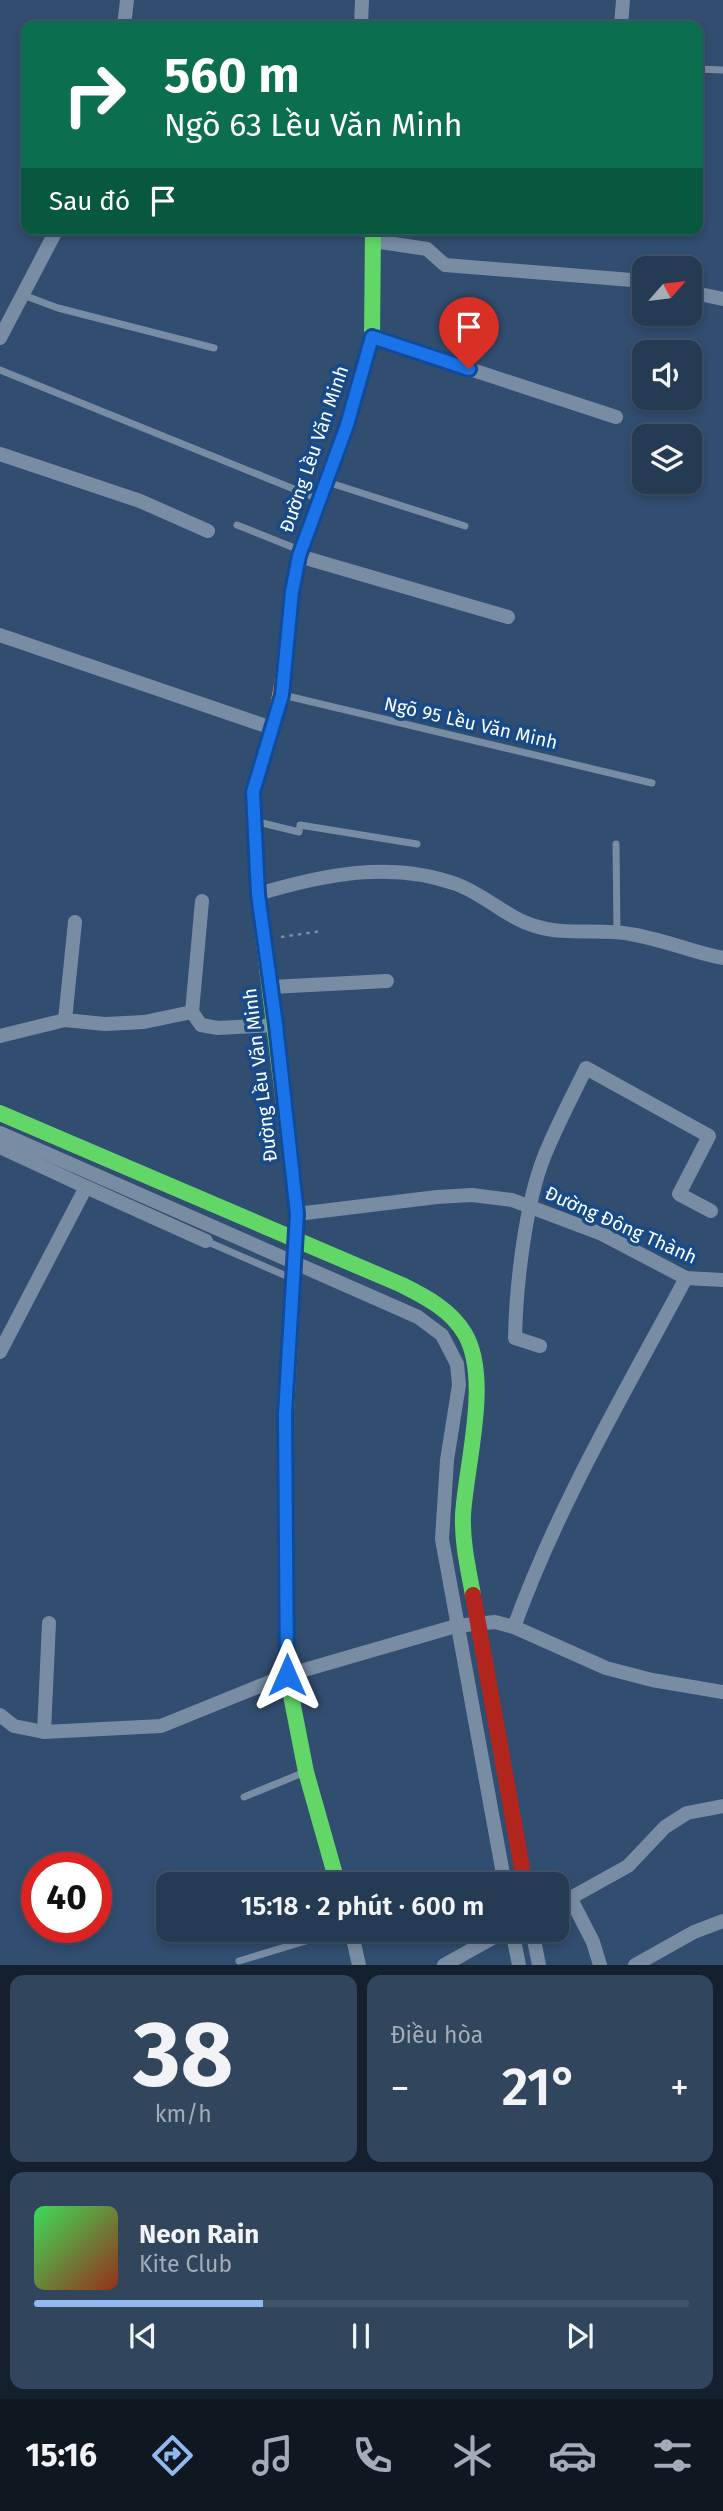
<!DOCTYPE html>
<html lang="vi">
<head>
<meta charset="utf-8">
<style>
	:root { --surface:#253a53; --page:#31455d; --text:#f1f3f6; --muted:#a3adb8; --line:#42546a; --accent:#90b9f0 }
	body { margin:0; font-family:"Fira Sans",sans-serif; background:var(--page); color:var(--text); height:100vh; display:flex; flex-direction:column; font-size:26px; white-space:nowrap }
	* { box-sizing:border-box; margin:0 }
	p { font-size:23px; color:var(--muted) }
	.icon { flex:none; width:38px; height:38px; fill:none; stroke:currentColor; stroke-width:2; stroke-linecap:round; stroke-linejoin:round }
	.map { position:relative; height:1965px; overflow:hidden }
	.details { display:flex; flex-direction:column; gap:10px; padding:10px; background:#14202e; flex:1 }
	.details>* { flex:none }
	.top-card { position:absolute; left:21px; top:21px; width:682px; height:214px; border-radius:14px; box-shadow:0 4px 10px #0003,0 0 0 2px var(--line); background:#0b6e4f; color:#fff; overflow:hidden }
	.needle { width:46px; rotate:62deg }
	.controls { position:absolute; left:632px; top:256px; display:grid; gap:14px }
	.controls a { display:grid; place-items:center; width:70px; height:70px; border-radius:14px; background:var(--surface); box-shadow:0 4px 10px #0003,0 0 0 2px var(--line); font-size:35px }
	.speed { position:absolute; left:21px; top:1852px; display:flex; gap:14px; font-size:35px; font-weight:700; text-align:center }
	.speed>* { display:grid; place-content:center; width:91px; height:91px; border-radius:50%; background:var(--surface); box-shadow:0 4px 10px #0003,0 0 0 2px var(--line); line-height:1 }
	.speed .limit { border:10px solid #d22; background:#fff; color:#111 }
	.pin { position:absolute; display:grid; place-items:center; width:60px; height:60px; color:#fff; margin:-72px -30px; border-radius:50% 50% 50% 0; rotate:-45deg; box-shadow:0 0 7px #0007 }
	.pin .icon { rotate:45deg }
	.me { position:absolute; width:77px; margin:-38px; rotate:0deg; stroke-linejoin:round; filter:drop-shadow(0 0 5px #0008) }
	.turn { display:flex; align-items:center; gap:24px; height:147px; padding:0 28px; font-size:32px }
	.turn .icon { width:91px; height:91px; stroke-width:2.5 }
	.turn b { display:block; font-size:49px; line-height:60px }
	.then { display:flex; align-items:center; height:66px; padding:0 28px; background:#0003; gap:14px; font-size:26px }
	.big { font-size:52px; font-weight:600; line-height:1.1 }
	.details .tile { flex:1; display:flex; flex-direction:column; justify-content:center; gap:10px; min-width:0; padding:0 24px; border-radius:14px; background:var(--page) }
	.details .dial { align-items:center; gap:0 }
	.dial b { font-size:91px; line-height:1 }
	.song { display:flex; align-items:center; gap:21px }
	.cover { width:84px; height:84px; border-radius:10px; background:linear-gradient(135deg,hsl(130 70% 55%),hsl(10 70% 35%)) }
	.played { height:7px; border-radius:4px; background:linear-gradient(90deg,var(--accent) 35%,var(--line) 35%) }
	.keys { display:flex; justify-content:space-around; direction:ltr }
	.heat { display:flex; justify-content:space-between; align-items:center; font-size:38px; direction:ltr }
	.details .tiles { flex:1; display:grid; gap:10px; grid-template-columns:1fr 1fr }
	.tile:last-child { grid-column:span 2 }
	.trip { position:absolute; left:156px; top:1872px; width:413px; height:70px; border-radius:14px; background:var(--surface); box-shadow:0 4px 10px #0003,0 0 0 2px var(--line); font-weight:600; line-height:70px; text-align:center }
	.dock { display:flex; height:112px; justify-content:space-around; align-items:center; background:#0f1721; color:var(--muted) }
	.dock .icon { width:49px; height:49px }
	.dock .selected { color:var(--accent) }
	.dock b { font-size:32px; color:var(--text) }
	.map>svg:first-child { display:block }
</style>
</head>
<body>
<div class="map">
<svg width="723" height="1965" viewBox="0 0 723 1965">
	<rect width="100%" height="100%" fill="#314d6f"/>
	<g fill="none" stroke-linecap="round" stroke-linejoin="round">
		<!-- path -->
		<polyline stroke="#788ca4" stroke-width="2.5" stroke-dasharray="3.5 5" stroke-linecap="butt" points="281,937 321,931"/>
		<!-- lane -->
		<g stroke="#788ca4" stroke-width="7">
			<polyline points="698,69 723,70"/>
			<polyline points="23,295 58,308 214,348"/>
			<polyline points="0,370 316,498"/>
			<polyline points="327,482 465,526"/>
			<polyline points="237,525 297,549"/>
			<polyline points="283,695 652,783"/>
			<polyline points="258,822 299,832 300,825 417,844"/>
			<polyline points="616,844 617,932"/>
			<polyline points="206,1241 291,1278"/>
			<polyline points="244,1797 305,1772"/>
			<polyline points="239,1961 342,1930"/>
		</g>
		<!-- street -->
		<g stroke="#788ca4" stroke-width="14">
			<polyline points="124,26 127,0"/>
			<polyline points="361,26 362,0"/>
			<polyline points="621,26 623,0"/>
			<polyline points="374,241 427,249 445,265 644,281"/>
			<polyline points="690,292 723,299"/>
			<polyline points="372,337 616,417"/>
			<polyline points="0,338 57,229"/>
			<polyline points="0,454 140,501 208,531"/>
			<polyline points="299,556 508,617"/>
			<polyline points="0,635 272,728"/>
			<path d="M258,894c64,-19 132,-34 198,-10 28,10 51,34 79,42 31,10 64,2 95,8 32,5 62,18 93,24"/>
			<polyline points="271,987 387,981"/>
			<polyline points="192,1012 202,901"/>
			<polyline points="65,1020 75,922"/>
			<polyline points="0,1036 65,1020 105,1024 144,1022 192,1012 201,1025 218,1028 276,1025"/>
			<polyline points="0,1133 418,1317 442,1335 457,1364 459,1385 447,1460 442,1539 505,1885"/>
			<polyline points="0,1147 86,1187"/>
			<polyline points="297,1214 437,1197 472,1195 512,1200 602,1234 686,1278 723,1280"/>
			<path d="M540,1346l-25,-8c1,-51 10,-133 29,-181 12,-30 28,-60 42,-89l123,68 -30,58 32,17"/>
			<polyline points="0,1352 86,1187 206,1241"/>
			<path d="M514,1627c44,-122 111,-235 172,-349"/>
			<polyline points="0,1715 14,1726 44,1732 161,1726 287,1675 456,1626 495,1622 514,1627 606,1668 652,1680 723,1692"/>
			<polyline points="44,1732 49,1623"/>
			<polyline points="571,1899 593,1942 600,1965"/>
			<polyline points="556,1906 628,1866 665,1827 687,1813 723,1806"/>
			<polyline points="351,1930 359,1965"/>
			<polyline points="512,1930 519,1965"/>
			<polyline points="532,1930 539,1965"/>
			<polyline points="444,1965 507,1930"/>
			<polyline points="635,1965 694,1932 723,1921"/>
		</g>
		<!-- fast -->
		<g stroke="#63d668" stroke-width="16">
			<polyline points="317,506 347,425 372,337 373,229"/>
			<polyline points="274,722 253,792 258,894 289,1146"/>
			<path d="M0,1113l402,172c24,12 49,25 63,49 26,45 1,130 -2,181 -1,27 5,53 10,80"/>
			<polyline points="285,1430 287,1675 306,1772 338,1885"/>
		</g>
		<!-- slow -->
		<g stroke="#ff974d" stroke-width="16">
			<path d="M274,722c12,-42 12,-85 18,-128 4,-31 15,-59 25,-88"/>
			<polyline points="285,1430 297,1214 289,1146"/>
		</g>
		<!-- jam -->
		<polyline stroke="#b3261e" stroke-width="16" points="473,1595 525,1885"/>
	</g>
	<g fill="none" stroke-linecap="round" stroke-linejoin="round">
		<defs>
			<polyline id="route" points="287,1675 285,1414 297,1214 276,1025 258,894 253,792 282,695 292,592 299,556 347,425 372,337 469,369"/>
		</defs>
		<!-- route casing -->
		<use href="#route" stroke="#114b97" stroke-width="18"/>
		<!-- route -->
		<use href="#route" stroke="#1a73e8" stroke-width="12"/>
	</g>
	<g text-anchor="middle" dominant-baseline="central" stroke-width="7" stroke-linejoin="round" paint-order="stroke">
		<!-- street labels -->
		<g font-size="19" fill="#fff" stroke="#174a89">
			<text transform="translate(314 449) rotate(-71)">Đường Lều Văn Minh</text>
			<text transform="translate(471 723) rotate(13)">Ngõ 95 Lều Văn Minh</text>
			<text transform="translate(260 1075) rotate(-97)">Đường Lều Văn Minh</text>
			<text transform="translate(621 1225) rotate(24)">Đường Đông Thành</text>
		</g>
	</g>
</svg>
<div class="controls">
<a><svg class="needle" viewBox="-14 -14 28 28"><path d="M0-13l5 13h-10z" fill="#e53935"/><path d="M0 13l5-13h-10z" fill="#a3adb8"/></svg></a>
<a><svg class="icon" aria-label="sound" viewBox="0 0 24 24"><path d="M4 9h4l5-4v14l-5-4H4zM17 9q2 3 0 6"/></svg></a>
<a><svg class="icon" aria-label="layers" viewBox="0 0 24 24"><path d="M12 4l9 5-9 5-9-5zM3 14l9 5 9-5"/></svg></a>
</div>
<div class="speed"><div class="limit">40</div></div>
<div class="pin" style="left:469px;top:369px;background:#d93025"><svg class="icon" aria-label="arrive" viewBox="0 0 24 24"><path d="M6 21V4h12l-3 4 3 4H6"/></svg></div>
<svg class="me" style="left:287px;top:1675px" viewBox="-20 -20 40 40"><path d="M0-17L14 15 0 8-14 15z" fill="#1a73e8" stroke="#fff" stroke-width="4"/></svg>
<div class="trip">15:18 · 2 phút · 600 m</div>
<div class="top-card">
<div class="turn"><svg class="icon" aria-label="right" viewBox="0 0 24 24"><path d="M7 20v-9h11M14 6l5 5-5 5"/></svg><div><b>560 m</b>Ngõ 63 Lều Văn Minh</div></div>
<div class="then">Sau đó<svg class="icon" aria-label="arrive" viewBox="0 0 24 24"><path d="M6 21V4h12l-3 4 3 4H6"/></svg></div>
</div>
</div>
<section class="details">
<div class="tiles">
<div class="tile dial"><b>38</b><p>km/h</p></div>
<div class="tile"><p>Điều hòa</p>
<div class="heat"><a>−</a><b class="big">21°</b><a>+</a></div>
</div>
<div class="tile">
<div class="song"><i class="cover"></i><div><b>Neon Rain</b><p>Kite Club</p></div></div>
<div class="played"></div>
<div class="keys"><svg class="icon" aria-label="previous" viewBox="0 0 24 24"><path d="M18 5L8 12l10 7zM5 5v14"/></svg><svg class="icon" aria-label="pause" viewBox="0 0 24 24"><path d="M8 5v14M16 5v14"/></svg><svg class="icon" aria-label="next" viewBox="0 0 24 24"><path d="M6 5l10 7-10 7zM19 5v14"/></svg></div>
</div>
</div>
</section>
<nav class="dock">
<b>15:16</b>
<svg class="icon selected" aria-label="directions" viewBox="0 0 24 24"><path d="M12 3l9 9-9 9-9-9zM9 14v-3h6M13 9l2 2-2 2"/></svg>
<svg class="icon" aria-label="music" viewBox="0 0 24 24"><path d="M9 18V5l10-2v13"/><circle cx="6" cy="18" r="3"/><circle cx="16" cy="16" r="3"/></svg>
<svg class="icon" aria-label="phone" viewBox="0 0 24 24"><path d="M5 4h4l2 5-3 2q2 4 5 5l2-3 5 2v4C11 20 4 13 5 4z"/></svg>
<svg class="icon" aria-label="climate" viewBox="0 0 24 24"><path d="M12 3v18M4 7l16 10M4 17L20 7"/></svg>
<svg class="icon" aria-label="car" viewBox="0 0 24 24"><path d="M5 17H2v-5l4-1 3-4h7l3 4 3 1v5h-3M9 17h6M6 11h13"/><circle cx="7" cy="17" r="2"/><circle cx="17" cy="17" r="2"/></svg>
<svg class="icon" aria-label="filters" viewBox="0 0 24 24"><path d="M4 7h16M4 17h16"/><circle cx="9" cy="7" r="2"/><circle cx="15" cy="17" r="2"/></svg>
</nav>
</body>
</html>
